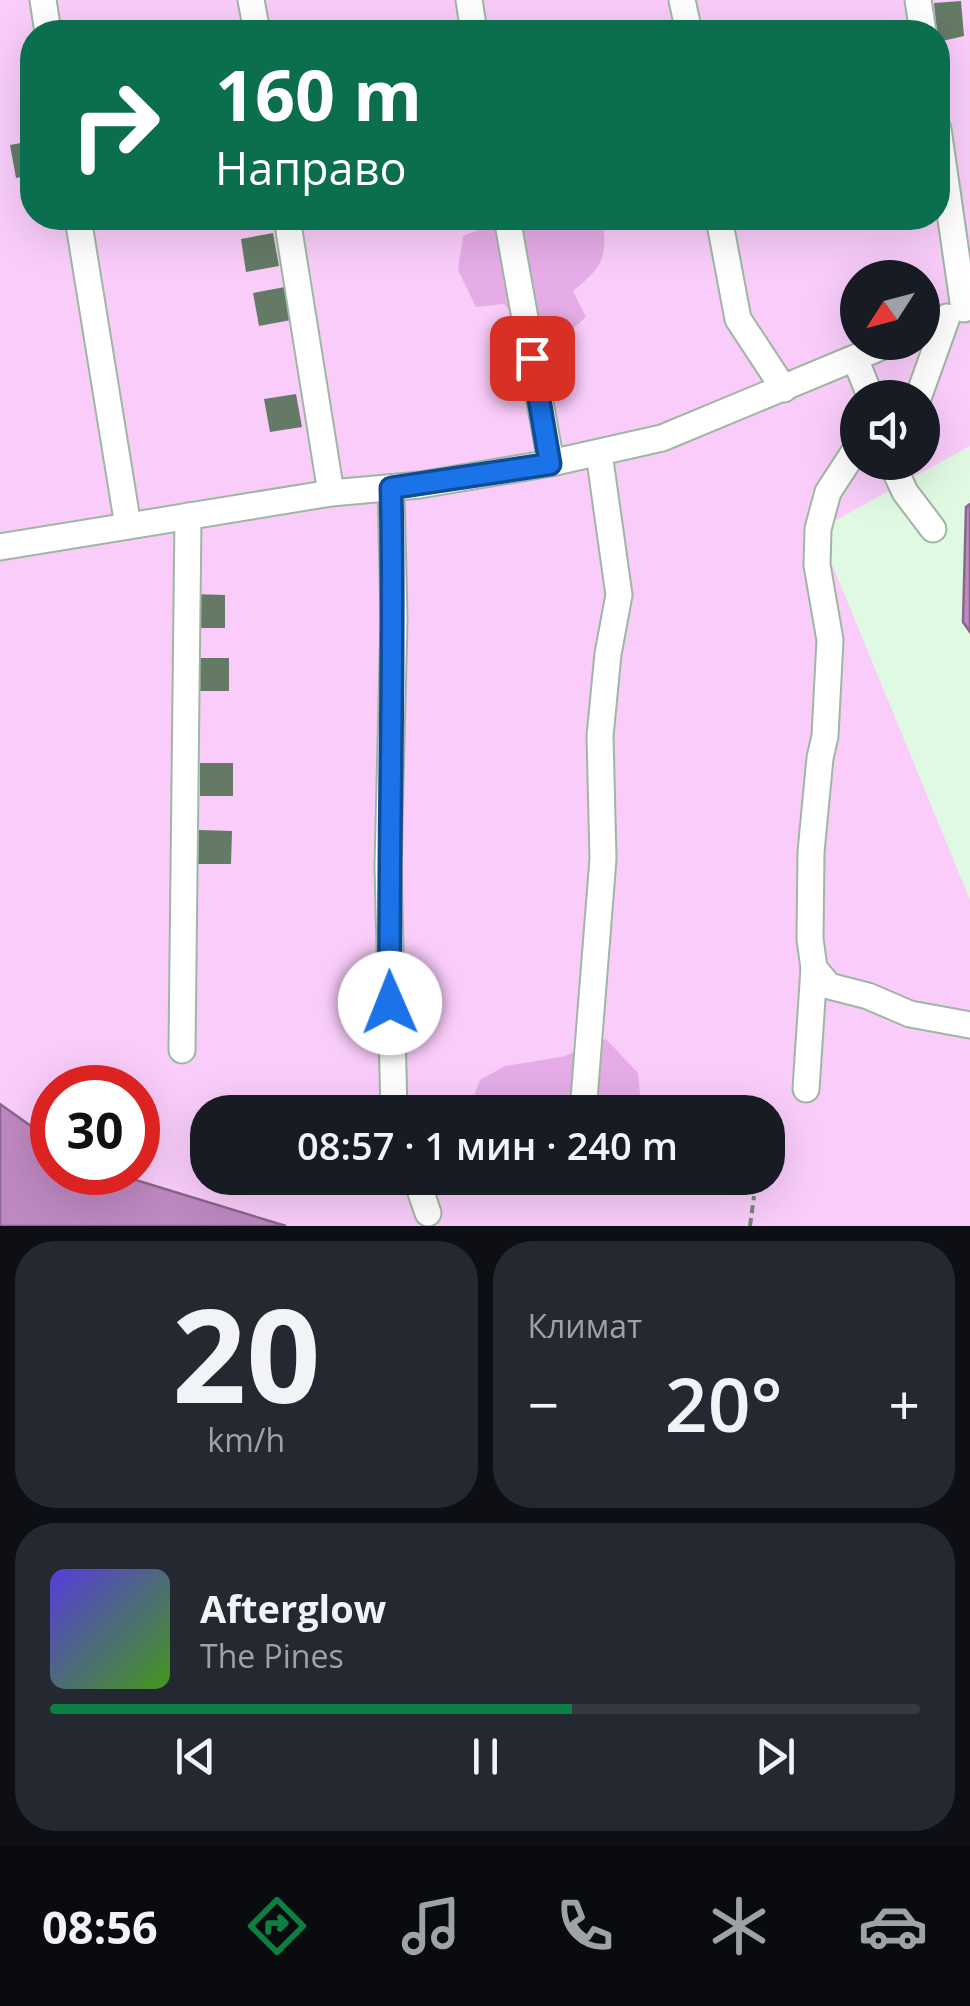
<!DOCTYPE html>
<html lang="ru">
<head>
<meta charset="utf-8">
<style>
	:root { --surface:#171b24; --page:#242831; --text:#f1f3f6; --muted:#9ea1a6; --line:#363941; --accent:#0b8043 }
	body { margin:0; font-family:"Open Sans",sans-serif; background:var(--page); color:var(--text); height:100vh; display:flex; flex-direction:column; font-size:38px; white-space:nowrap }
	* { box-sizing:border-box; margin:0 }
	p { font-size:32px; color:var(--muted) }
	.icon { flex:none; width:55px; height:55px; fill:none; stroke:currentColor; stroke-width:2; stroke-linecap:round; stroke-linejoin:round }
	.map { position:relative; height:1226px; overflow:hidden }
	.details { display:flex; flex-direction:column; gap:15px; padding:15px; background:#0d0f14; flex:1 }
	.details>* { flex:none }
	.banner { position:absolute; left:20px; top:20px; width:930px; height:210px; border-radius:40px; box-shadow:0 10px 40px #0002; background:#0b6e4f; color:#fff; overflow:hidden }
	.needle { width:65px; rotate:234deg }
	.fabs { position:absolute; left:840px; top:260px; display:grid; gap:20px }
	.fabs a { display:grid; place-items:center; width:100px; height:100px; border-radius:50%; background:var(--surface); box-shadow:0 10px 40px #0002; font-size:50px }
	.speed { position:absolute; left:30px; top:1065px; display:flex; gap:20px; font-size:50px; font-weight:700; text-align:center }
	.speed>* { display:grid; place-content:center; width:130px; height:130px; border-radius:50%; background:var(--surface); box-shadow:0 10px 40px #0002; line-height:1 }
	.speed .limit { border:15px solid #d22; background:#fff; color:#111 }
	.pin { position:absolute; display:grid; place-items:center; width:85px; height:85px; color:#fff; margin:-42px; border-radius:20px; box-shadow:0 5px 15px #0006 }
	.me { position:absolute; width:110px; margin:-55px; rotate:359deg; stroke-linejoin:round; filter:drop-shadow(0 0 8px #0008) }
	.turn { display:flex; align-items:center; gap:35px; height:210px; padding:0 30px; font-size:45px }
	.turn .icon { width:130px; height:130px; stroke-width:2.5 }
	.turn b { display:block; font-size:70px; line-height:85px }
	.big { font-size:75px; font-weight:600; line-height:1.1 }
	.details .tile { flex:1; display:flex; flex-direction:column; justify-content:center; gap:15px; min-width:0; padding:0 35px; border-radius:40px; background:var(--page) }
	.details .dial { align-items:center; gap:0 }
	.dial b { font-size:130px; line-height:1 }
	.song { display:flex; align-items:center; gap:30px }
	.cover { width:120px; height:120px; border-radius:15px; background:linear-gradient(135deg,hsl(250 70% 55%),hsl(100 70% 35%)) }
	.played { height:10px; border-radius:5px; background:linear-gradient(90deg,var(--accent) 60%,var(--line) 60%) }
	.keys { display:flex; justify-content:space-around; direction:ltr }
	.heat { display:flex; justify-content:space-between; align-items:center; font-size:55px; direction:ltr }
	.details .tiles { flex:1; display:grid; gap:15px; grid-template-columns:1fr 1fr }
	.tile:last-child { grid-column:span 2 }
	.trip { position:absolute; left:190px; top:1095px; width:595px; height:100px; border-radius:40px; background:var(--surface); box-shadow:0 10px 40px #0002; font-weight:600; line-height:100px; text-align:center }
	.tabs { display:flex; height:160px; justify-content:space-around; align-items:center; background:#090b0e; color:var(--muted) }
	.tabs .icon { width:70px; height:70px }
	.tabs .current { color:var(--accent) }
	.tabs b { font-size:45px; color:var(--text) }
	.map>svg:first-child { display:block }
</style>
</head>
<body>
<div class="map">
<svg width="970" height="1226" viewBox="0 0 970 1226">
	<rect width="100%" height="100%" fill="#e0f9e2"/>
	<!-- green -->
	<path fill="#f9ccfa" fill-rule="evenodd" d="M0,0h970v446l-152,84 152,370v326h-970zM32,32h906v186h-906zM858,278h64v64h-64zM858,398h64v64h-64zM52,1088h86v84h-86zM208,1112h560v66h-560z"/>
	<!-- forest -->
	<g fill="#e5ace7">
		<path d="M480,218h123c4,40 1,48 -30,73l13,26 -24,22 -17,3 -11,-19h-14l-16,-19 -28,3 -18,-37 5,-34 23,-9z"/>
		<polygon points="606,1039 638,1073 641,1105 650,1112 468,1112 480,1080 505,1066 562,1057"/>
	</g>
	<!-- water -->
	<g fill="#be88c1" stroke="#89668b" stroke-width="2.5">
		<polygon points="970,504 970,632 963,622 966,507"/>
		<polygon points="0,1104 52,1141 52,1172 113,1173 286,1226 0,1226"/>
	</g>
	<!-- building -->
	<g fill="#647a66">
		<polygon points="961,1 964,36 938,42 934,3"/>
		<polygon points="32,141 32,175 16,178 10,145"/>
		<polygon points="273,233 279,266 246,272 241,239"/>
		<polygon points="285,287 291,320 259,326 253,293"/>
		<polygon points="296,394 302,427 270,432 264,399"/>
		<polygon points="192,594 225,595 225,628 192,628"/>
		<rect x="196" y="658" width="33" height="33"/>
		<rect x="200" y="763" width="33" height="33"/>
		<polygon points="199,830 232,831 231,864 198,864"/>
	</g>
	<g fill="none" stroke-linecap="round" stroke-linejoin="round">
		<defs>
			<g id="minor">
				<polyline points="43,0 48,32"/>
				<polyline points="251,0 257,32"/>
				<polyline points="469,0 474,32"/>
				<polyline points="682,0 689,32"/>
				<polyline points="918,0 923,32"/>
				<polyline points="938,129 964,309"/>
				<polyline points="78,218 128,526"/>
				<polyline points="287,218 331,493"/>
				<polyline points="507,218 551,463"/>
				<polyline points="719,218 738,319 784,389"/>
				<polyline points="856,361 871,398"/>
				<polyline points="918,398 947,317"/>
				<polyline points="858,446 828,492 818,529 817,565 830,640 825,736 820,758 811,852 810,939 814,968 829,986 868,996 910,1014 970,1025"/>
				<polyline points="891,462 905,492 933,529"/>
				<polyline points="391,488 394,619 388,866 394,1112"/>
				<polyline points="0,547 331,493 420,485 551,463 662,438 893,342"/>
				<polyline points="182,1050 188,516"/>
				<polyline points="806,1089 814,968"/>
				<polyline points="583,1112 603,859 600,736 608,654 619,595 599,453"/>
				<polyline points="416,1178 428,1213"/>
			</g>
		</defs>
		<!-- minor casing -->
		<use href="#minor" stroke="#9fb7a2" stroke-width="29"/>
		<!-- path -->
		<g stroke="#768778" stroke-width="4" stroke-dasharray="8 5" stroke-linecap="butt">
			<polyline points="741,220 787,218"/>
			<polyline points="750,1226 754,1196"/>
		</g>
		<!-- minor -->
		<use href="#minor" stroke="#fff" stroke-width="25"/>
	</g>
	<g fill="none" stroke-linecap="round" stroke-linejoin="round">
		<defs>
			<path id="route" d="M390,1003c-2,-172 5,-343 1,-515l159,-24 -18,-106"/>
		</defs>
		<!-- route casing -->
		<use href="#route" stroke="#114b97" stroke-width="25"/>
		<!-- route -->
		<use href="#route" stroke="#1a73e8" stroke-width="18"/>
	</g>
</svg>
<div class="fabs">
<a><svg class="needle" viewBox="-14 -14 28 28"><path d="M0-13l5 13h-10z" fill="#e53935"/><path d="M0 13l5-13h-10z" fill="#9ea1a6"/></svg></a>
<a><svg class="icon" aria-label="sound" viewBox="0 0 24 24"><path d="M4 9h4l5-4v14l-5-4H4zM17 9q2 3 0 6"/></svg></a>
</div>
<div class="speed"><div class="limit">30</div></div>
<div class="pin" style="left:532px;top:358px;background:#d93025"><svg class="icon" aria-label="arrive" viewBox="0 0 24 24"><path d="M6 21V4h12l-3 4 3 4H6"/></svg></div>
<svg class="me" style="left:390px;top:1003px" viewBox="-20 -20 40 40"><circle r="19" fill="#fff"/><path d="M0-13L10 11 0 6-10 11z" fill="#1a73e8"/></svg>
<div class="trip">08:57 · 1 мин · 240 m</div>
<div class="banner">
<div class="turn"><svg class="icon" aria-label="right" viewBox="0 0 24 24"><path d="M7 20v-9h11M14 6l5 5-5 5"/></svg><div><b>160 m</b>Направо</div></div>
</div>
</div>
<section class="details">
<div class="tiles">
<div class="tile dial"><b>20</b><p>km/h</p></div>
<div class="tile"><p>Климат</p>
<div class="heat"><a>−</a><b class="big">20°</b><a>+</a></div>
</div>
<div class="tile">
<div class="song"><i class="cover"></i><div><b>Afterglow</b><p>The Pines</p></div></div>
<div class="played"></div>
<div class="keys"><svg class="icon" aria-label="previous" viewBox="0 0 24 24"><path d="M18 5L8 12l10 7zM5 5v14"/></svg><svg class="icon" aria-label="pause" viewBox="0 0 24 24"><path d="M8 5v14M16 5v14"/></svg><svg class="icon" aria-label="next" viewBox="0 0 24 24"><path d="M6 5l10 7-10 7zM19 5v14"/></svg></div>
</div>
</div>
</section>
<nav class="tabs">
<b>08:56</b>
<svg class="icon current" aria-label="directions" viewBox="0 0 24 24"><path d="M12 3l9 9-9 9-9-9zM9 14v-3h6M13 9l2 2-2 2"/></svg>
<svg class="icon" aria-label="music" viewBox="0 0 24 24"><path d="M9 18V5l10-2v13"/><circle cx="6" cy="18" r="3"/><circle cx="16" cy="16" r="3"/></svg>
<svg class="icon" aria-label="phone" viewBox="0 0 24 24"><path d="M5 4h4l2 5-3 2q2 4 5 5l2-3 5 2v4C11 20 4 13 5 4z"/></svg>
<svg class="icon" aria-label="climate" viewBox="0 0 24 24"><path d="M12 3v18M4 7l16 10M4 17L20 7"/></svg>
<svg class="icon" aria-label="car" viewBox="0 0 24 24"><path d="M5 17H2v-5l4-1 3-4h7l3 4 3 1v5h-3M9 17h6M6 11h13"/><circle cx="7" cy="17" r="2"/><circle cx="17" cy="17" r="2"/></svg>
</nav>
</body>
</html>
